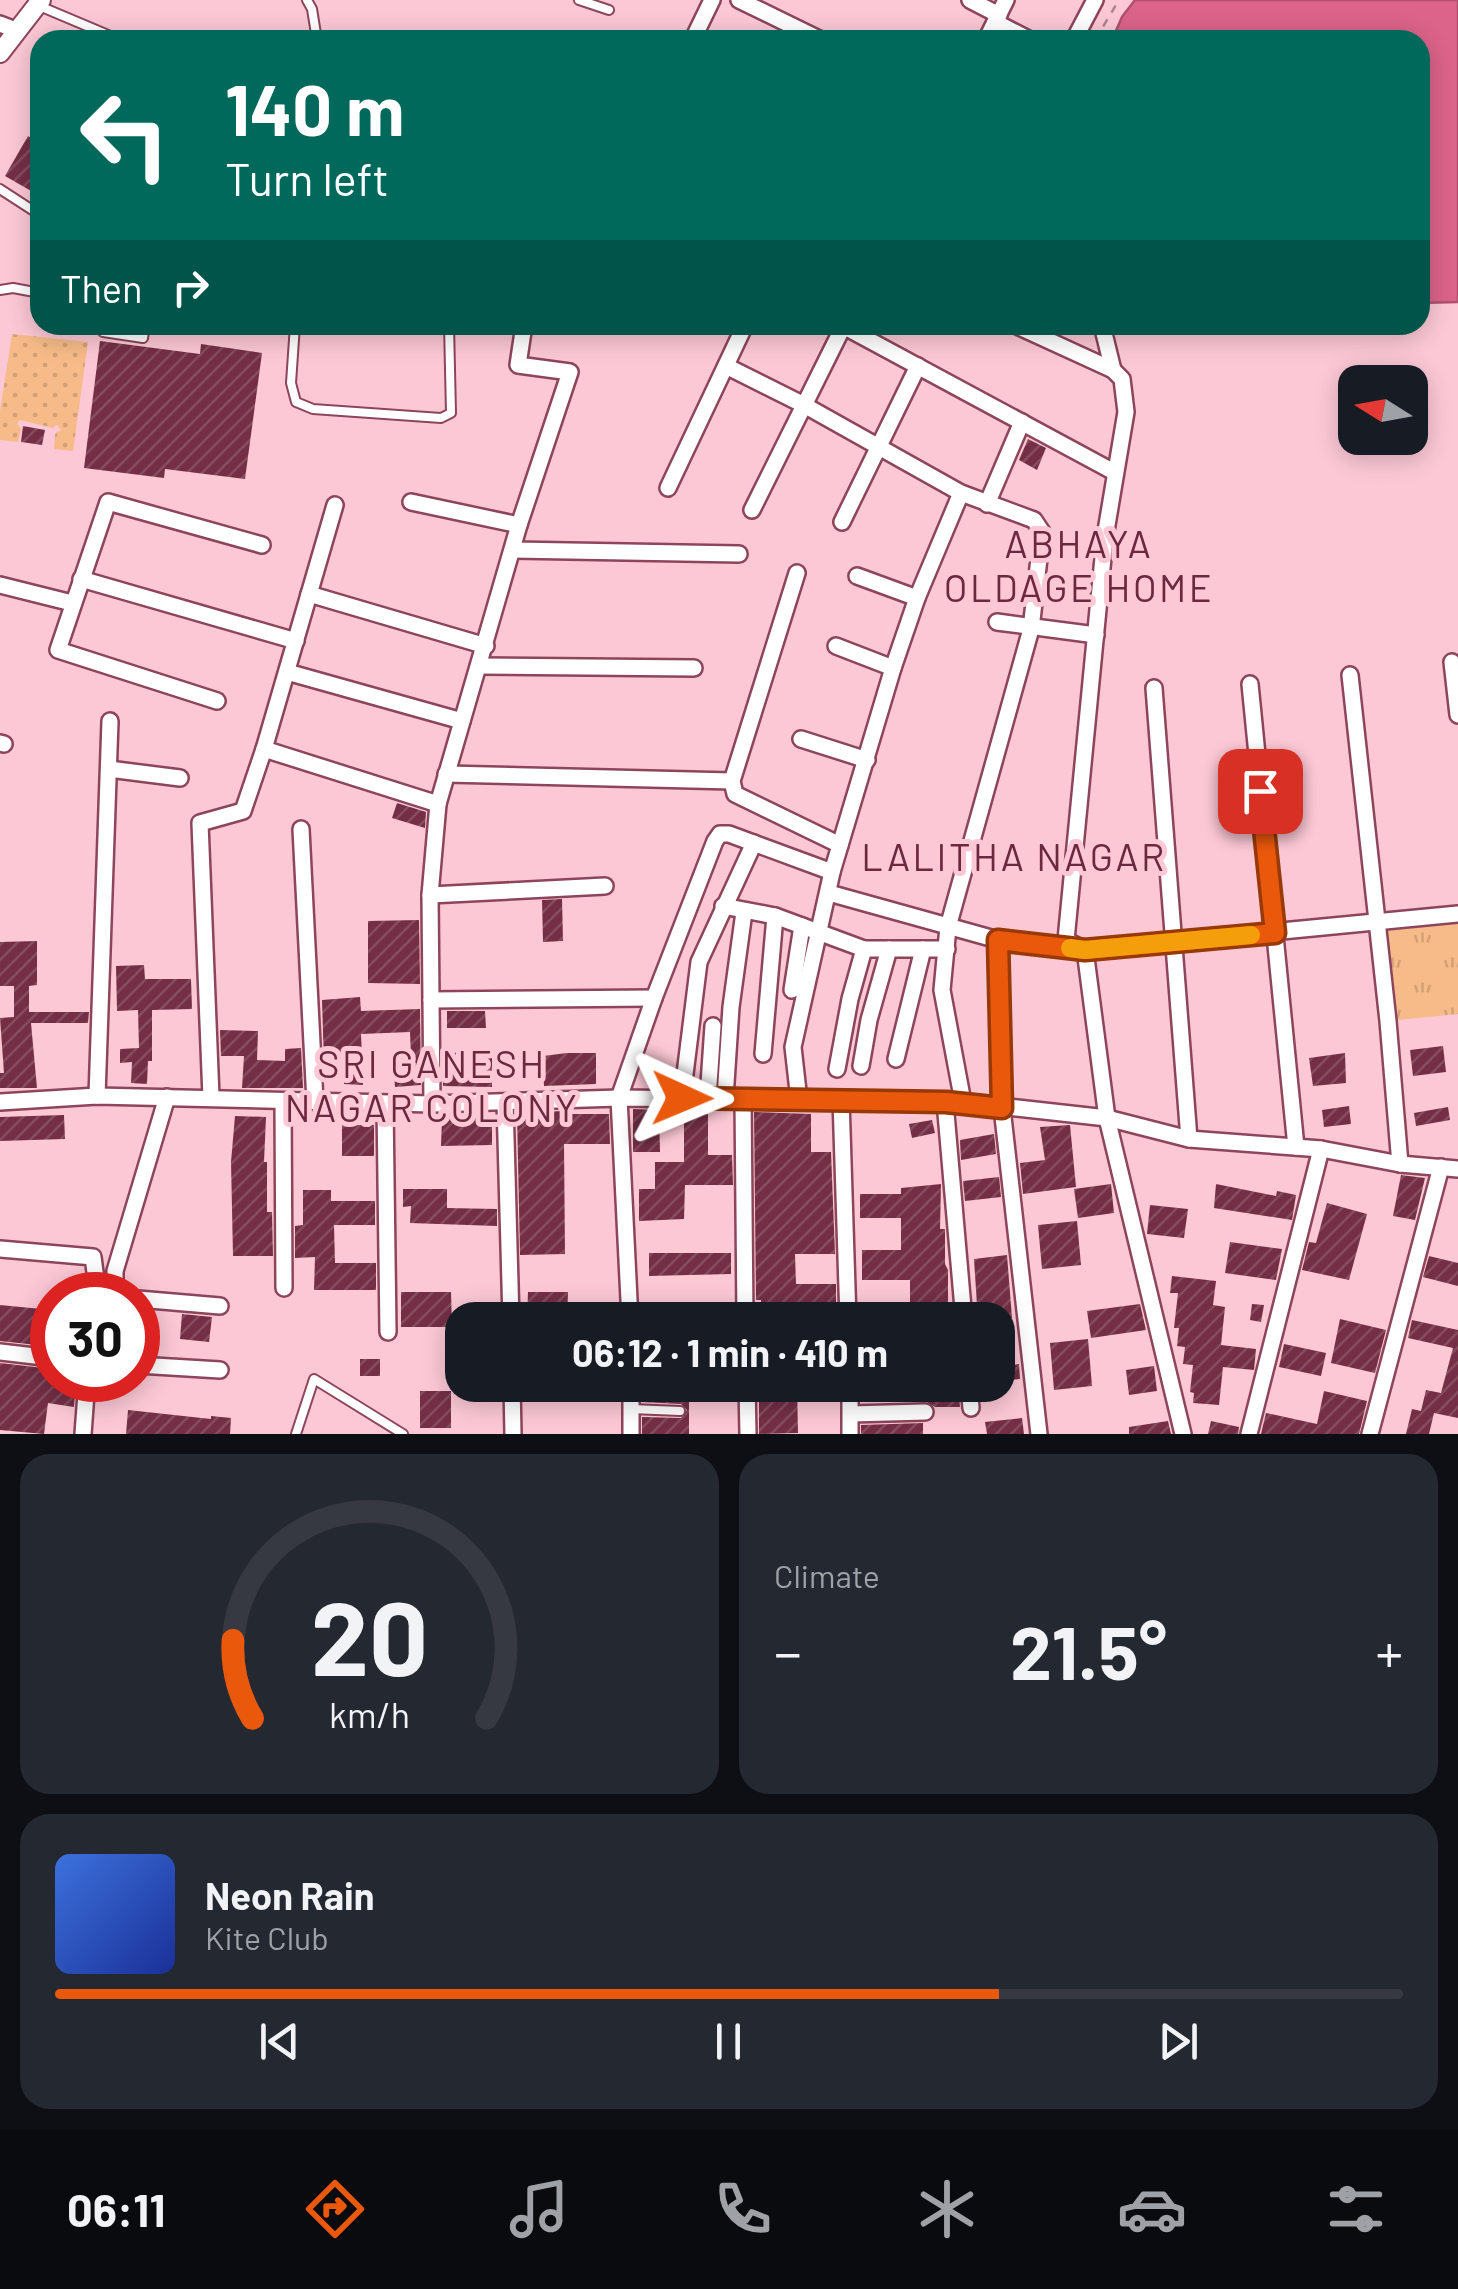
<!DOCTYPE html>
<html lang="en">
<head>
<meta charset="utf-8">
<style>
	:root { --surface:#171b24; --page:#242831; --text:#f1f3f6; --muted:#9ea1a6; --line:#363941; --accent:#ea580c }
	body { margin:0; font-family:Barlow,sans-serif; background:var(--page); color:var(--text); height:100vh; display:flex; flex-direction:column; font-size:38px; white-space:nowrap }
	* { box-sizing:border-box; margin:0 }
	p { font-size:32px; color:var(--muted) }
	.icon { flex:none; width:55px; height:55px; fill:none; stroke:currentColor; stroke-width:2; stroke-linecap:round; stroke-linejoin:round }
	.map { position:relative; height:1434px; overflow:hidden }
	.drawer { display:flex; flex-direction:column; gap:20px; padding:20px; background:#0d0f14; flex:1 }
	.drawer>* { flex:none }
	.hud { position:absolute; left:30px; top:30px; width:1400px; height:305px; border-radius:30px; box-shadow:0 5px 25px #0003; background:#00695c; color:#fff; overflow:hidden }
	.needle { width:65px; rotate:281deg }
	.buttons { position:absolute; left:1338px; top:365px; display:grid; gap:20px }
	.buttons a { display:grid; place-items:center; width:90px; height:90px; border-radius:20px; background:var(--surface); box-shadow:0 5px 25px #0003; font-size:50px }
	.speed { position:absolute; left:30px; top:1272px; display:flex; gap:20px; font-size:50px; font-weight:700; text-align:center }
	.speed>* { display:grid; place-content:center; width:130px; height:130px; border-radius:50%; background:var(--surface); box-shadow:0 5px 25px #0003; line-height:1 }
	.speed .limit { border:15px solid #d22; background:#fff; color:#111 }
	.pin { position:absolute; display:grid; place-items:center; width:85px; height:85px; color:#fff; margin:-42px; border-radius:20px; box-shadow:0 5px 15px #0006 }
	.me { position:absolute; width:110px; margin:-55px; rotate:91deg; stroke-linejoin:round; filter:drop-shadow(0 0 8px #0008) }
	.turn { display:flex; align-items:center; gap:35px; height:210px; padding:0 30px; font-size:45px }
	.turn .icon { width:130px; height:130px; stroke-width:2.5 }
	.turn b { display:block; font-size:70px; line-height:85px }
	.then { display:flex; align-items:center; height:95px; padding:0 30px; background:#0003; gap:20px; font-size:38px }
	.big { font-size:75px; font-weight:700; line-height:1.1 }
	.drawer .card { flex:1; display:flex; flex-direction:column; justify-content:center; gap:15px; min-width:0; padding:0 35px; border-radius:30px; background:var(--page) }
	.drawer .dial { align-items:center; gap:0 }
	.dial svg { height:260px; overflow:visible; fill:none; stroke:var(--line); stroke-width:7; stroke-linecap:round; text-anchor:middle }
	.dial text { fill:var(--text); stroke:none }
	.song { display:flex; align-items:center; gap:30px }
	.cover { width:120px; height:120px; border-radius:15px; background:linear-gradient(135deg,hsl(220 70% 55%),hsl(230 70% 35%)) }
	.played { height:10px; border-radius:5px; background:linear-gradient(90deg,var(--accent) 70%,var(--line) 70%) }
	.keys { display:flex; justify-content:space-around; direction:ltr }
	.heat { display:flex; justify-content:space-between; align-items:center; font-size:55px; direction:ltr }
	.drawer .tiles { flex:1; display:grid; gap:20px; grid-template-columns:1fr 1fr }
	.card:last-child { grid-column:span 2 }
	.trip { position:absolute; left:445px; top:1302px; width:570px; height:100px; border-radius:30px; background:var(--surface); box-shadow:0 5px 25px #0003; font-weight:700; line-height:100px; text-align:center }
	.dock { display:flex; height:160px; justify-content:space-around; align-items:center; background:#090b0e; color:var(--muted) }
	.dock .icon { width:70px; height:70px }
	.dock .selected { color:var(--accent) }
	.dock b { font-size:45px; color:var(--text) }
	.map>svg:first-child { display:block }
</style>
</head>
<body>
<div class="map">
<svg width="1458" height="1434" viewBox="0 0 1458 1434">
	<defs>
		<pattern id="grass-dots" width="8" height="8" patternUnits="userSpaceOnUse" patternTransform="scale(2.5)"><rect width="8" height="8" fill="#f6bb88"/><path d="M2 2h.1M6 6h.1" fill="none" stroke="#d4a176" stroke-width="1.8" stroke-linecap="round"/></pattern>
		<pattern id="park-tufts" width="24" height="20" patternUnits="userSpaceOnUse" patternTransform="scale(2.5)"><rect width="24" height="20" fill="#f6bb88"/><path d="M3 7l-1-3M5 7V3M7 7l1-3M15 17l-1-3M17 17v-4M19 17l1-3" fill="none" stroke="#d4a176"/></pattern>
		<pattern id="building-hatch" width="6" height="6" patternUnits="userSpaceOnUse" patternTransform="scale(2.5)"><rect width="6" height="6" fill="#742f46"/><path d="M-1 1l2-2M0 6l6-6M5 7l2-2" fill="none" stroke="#854c5e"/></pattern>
	</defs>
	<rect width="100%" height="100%" fill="#fcc8d5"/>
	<!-- grass -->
	<polygon fill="url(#grass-dots)" points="12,334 88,342 73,451 54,449 55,434 61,430 57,425 53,428 20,420 17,424 21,428 18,442 0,440 0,411"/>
	<!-- park -->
	<polygon fill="url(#park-tufts)" points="1458,914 1458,1014 1388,1021 1377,922"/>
	<!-- water -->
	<polygon fill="#dc638a" stroke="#af506e" stroke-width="2.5" points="1135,0 1458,0 1458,302 1420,303 1420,40 1112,40 1122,17"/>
	<!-- building -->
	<g fill="url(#building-hatch)">
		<polygon points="28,136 40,143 40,196 5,176"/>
		<polygon points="100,341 200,354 201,344 262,353 245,479 165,469 164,478 84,468"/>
		<polygon points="23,426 45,430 42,445 21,442"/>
		<polygon points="1028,439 1046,448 1037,470 1019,460"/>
		<polygon points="397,803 426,812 425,828 392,818"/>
		<polygon points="562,899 563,941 543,942 542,900"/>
		<polygon points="419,920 420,984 368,983 368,921"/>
		<polygon points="37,941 37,985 29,986 29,1012 89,1012 88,1023 31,1023 37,1088 0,1088 0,1073 4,1073 0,1018 14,1017 14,986 0,986 0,942"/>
		<polygon points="144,965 145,979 191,979 192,1009 152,1010 152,1061 148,1061 147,1084 131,1083 132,1062 120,1063 120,1049 139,1048 138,1010 117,1011 116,966"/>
		<polygon points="360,997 361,1011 420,1009 421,1085 395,1087 393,1059 411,1057 410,1032 361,1034 363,1085 344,1084 344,1062 324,1063 322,1000"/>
		<polygon points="447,1011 485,1011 486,1028 447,1028"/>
		<polygon points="220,1030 258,1031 257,1060 285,1061 285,1049 301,1048 303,1088 242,1088 244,1056 221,1056"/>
		<polygon points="1443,1046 1446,1072 1413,1076 1410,1050"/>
		<polygon points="492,1052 492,1087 443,1086 443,1053"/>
		<polygon points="567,1053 596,1053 596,1084 544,1086 543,1056"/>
		<polygon points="1345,1053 1346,1083 1313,1086 1309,1058"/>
		<polygon points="1349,1106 1351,1124 1324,1127 1322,1110"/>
		<polygon points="1448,1107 1450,1120 1416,1126 1414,1113"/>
		<polygon points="633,1109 659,1110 660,1152 633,1152"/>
		<polygon points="563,1111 563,1114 609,1114 610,1144 564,1144 565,1254 520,1255 517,1113"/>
		<polygon points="754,1112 811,1114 811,1152 831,1152 835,1254 795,1254 796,1284 836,1284 836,1320 761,1320 761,1300 756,1300"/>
		<polygon points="684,1114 708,1114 708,1155 732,1155 733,1185 685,1185 684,1219 639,1221 639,1189 655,1189 655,1162 684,1162"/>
		<polygon points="64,1115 65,1139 0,1141 0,1117"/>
		<polygon points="235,1116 266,1117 264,1162 267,1162 267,1212 272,1212 273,1256 233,1256 231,1162"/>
		<polygon points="442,1116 492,1116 492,1145 441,1146"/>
		<polygon points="932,1120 935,1133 912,1138 909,1124"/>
		<rect x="342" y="1125" width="32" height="31"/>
		<polygon points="1070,1125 1076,1187 1023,1194 1020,1163 1045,1160 1040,1127"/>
		<polygon points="994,1134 996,1154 961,1160 960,1140"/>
		<polygon points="1401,1175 1425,1178 1415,1220 1393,1216"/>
		<polygon points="999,1177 1001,1197 965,1201 963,1181"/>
		<polygon points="941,1184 940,1229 945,1229 945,1264 948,1270 948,1320 910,1320 910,1280 862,1280 862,1250 901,1250 901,1218 860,1218 860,1194 901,1194 901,1188"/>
		<polygon points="1111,1184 1114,1213 1078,1218 1074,1189"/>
		<polygon points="1216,1184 1276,1196 1277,1191 1296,1195 1292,1220 1214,1208"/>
		<polygon points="403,1189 447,1189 447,1208 497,1209 497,1226 410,1223 411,1206 403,1207"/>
		<polygon points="303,1190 331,1190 331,1201 375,1201 375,1225 334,1225 335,1263 376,1263 376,1290 314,1290 315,1257 295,1258 295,1226 303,1225"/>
		<polygon points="1327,1203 1367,1214 1349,1280 1302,1270 1309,1242 1316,1243"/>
		<polygon points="1150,1205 1188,1209 1184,1238 1147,1234"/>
		<polygon points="1077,1221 1081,1265 1042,1269 1038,1225"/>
		<polygon points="1230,1242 1282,1249 1276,1280 1225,1273"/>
		<polygon points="649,1253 731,1253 731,1274 649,1276"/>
		<polygon points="1007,1255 1012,1318 978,1320 974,1259"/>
		<polygon points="1429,1256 1458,1263 1458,1286 1423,1277"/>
		<polygon points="1172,1276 1216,1281 1213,1305 1225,1307 1221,1345 1256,1349 1254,1370 1223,1367 1219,1405 1193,1403 1194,1393 1190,1392 1193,1365 1183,1364 1185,1347 1177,1346 1179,1328 1174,1328 1178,1293 1170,1293"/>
		<polygon points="401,1292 451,1292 452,1327 401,1327"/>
		<polygon points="528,1292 568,1292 567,1320 527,1320"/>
		<polygon points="1140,1304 1146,1330 1091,1338 1087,1311"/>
		<polygon points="1252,1304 1264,1305 1261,1322 1250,1320"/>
		<polygon points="0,1305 52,1310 47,1346 0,1341"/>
		<polygon points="182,1314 212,1317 209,1342 180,1339"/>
		<polygon points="1340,1319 1386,1330 1375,1373 1331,1363"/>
		<polygon points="1412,1320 1458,1330 1458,1418 1434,1413 1429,1434 1406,1434 1412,1409 1421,1411 1426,1390 1441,1393 1453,1348 1408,1338"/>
		<polygon points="1088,1339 1092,1386 1054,1390 1050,1343"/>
		<polygon points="1284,1344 1326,1353 1321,1376 1279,1367"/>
		<polygon points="1012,1350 1013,1365 1019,1364 1020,1379 998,1381 998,1351"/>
		<rect x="360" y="1359" width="20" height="17"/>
		<polygon points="0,1363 52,1369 52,1380 76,1380 74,1407 48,1403 44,1434 0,1430"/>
		<polygon points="1154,1366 1157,1391 1129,1395 1126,1370"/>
		<polygon points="642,1385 689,1385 689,1434 642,1434 642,1417 681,1418 687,1410 681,1404 642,1402"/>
		<polygon points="759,1385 797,1385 798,1433 759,1434"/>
		<polygon points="861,1385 958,1385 960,1407 935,1407 925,1401 861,1402"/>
		<rect x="420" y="1391" width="31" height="37"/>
		<polygon points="1324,1391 1367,1401 1359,1434 1261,1434 1266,1413 1317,1424"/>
		<polygon points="128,1410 211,1419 211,1416 231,1418 230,1434 126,1434"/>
		<polygon points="1022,1418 1024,1434 987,1434 985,1422"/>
		<polygon points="1168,1421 1171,1434 1129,1434 1129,1427"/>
		<polygon points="1211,1421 1239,1427 1238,1434 1208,1434"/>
		<polygon points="923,1423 923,1434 861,1434 861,1425"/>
	</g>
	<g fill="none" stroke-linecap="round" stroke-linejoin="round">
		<defs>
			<g id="service">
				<polyline points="307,0 312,9 317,40"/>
				<polyline points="579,0 609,10"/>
				<polyline points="37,5 120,40"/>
				<polyline points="0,189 40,215"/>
				<polyline points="0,290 13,288 40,293"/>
				<polyline points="295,325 291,383 296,402 313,409 441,418 451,413 449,325"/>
				<polyline points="103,332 143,338 145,325"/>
				<polyline points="631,1409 680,1411"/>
				<polyline points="296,1434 314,1379 403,1434"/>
			</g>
			<g id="minor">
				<polyline points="739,0 821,40"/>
				<polyline points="970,0 999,15"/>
				<polyline points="995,22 1030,40"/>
				<polyline points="0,24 18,31"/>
				<polyline points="694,37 712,0"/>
				<polyline points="986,40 1006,0"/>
				<polyline points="1074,40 1095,0"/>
				<polyline points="1015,325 1113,370 1122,379 1126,412 1105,537 1066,940 1085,950"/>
				<polyline points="1102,325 1113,370"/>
				<polyline points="843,326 1114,472"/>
				<polyline points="726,366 804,405 961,493 1034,520 1042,532 1031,629 948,927 942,990 963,1102"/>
				<polyline points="668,488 745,325"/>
				<polyline points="411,502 519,525 438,804 430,895 432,1104"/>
				<polyline points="987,504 1022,422"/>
				<polyline points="752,510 844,325"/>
				<polyline points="842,522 918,366"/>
				<polyline points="519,525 570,372 518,365 524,325"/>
				<polyline points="513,550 739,554"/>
				<polyline points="797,573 732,781 735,794 840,845"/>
				<polyline points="857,576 917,598"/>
				<polyline points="81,579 296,641"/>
				<polyline points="0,585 72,603"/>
				<polyline points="309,594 486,646"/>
				<polyline points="997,622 1096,635"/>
				<polyline points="836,646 893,668"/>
				<polyline points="1452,662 1458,715"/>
				<polyline points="480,666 694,668"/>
				<polyline points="287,672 462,721"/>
				<polyline points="1350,675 1388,1021 1400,1164"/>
				<polyline points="1250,684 1296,1147"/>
				<polyline points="1154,688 1189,1139"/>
				<polyline points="217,701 58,650 108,502 262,545"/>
				<polyline points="801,739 867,760"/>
				<polyline points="0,743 4,744"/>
				<polyline points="264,749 438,804"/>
				<polyline points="109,769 180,778"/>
				<polyline points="446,774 732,781"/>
				<polyline points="301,829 315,1102"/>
				<polyline points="829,893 998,940 1085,950 1458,914"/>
				<polyline points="430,895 605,886"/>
				<polyline points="723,906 775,916 864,949 947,949"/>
				<polyline points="998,940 1002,1108 1039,1434"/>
				<polyline points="1085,950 1107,1118 1183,1434"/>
				<polyline points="792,990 802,926"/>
				<polyline points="431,1000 654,998"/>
				<polyline points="763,1054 775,916"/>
				<polyline points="896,1059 923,949"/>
				<polyline points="861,1066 869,1020 889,949"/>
				<polyline points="837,1069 850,999 864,949"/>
				<polyline points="97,1096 110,721"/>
				<polyline points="211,1097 200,823 243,811 264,749 335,505"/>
				<polyline points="682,1098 699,962 754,843"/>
				<polyline points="708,1098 713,1026"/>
				<polyline points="725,1098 731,1007 744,912"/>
				<polyline points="743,1098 745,1320"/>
				<polyline points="841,1099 848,1320"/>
				<polyline points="799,1100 793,1047 832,872 893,668 917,598 961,493"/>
				<polyline points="0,1102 97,1096 432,1104 619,1098 963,1102 1107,1118 1189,1139 1321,1149 1400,1164 1458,1169"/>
				<polyline points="283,1102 284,1288"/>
				<polyline points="505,1102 511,1320"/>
				<polyline points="945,1102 964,1320"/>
				<polyline points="385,1104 388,1332"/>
				<polyline points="0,1249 93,1257 98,1295"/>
				<polyline points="121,1295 115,1286 115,1271 167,1097"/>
				<polyline points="138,1299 220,1306"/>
				<polyline points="630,1320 619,1098 654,998 715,841 720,834 729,834 832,872"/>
				<polyline points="0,1352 52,1358"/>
				<polyline points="138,1365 220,1370"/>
				<polyline points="512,1385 513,1434"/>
				<polyline points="631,1385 631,1434"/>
				<polyline points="747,1385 748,1434"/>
				<polyline points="850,1385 850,1434"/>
				<polyline points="969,1385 971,1408"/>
				<polyline points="851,1414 925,1412"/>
				<polyline points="83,1434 87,1380"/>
				<polyline points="1249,1434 1321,1149"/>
				<polyline points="1370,1434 1441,1167"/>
			</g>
			<polyline id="tertiary" points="0,53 41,0"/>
		</defs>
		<!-- service casing -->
		<use href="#service" stroke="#8d455c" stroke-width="12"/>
		<!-- minor casing -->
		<use href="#minor" stroke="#8d455c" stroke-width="20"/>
		<!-- tertiary casing -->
		<use href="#tertiary" stroke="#8d455c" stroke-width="22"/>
		<!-- path -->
		<polyline stroke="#ae828e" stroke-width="2.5" stroke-dasharray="8 8" stroke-linecap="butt" points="1095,40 1119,0"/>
		<!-- service -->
		<use href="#service" stroke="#fff" stroke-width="8"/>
		<!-- minor -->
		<use href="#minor" stroke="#fff" stroke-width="15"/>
		<!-- tertiary -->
		<use href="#tertiary" stroke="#fff" stroke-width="18"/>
	</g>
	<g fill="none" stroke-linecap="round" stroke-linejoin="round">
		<defs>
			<polyline id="route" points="682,1098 946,1102 1002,1108 998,940 1085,950 1275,933 1260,791"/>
		</defs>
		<!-- route casing -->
		<use href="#route" stroke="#983908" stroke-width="25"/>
		<!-- route -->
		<use href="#route" stroke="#ea580c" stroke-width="18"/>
		<!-- slow -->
		<polyline stroke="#f59e0b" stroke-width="18" points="1070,948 1085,950 1251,935"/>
	</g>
	<g text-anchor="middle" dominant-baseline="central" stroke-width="10" stroke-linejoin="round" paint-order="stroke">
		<!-- neighbourhood labels -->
		<g font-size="38" letter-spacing="2.5" fill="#6c283f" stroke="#fcc8d5">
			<text x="1079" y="543">ABHAYA<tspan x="1079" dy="44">OLDAGE HOME</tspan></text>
			<text x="1014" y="856">LALITHA NAGAR</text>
			<text x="432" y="1063">SRI GANESH<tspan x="432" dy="44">NAGAR COLONY</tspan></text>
		</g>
	</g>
</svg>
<div class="buttons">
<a><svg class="needle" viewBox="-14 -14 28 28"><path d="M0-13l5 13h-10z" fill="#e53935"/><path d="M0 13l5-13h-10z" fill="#9ea1a6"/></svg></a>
</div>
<div class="speed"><div class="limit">30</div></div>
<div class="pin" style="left:1260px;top:791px;background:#d93025"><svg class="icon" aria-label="arrive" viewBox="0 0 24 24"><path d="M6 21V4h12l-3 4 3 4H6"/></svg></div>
<svg class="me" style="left:682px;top:1098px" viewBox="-20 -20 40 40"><path d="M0-17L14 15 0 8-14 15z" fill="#ea580c" stroke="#fff" stroke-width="4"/></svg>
<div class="trip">06:12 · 1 min · 410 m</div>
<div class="hud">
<div class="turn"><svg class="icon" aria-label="left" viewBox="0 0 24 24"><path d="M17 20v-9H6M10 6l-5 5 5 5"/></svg><div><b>140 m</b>Turn left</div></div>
<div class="then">Then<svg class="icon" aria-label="right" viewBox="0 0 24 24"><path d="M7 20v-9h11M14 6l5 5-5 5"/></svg></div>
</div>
</div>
<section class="drawer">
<div class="tiles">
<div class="card dial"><svg viewBox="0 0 100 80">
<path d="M14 69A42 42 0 1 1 86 69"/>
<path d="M14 69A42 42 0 0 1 8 45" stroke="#ea580c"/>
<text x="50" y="56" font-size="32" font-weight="700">20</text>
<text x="50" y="72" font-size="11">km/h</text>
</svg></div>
<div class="card"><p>Climate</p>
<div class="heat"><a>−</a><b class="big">21.5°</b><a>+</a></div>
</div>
<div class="card">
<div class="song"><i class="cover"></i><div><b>Neon Rain</b><p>Kite Club</p></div></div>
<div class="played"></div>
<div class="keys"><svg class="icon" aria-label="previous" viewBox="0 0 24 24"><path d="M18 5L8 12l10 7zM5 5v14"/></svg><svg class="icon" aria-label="pause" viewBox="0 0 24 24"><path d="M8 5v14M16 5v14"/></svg><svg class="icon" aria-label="next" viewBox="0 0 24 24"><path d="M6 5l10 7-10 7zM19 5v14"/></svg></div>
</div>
</div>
</section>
<nav class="dock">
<b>06:11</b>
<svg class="icon selected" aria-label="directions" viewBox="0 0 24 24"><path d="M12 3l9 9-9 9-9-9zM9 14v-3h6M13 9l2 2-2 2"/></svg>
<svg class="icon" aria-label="music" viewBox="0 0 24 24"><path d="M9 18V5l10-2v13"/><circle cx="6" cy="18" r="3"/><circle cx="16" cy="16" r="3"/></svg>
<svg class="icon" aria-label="phone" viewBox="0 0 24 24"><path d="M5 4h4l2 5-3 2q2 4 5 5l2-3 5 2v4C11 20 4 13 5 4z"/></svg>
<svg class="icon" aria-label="climate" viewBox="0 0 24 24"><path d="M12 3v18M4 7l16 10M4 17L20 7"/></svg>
<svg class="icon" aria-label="car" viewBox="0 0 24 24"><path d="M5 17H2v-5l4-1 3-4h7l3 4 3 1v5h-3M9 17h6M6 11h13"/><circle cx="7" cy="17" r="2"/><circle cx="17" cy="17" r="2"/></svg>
<svg class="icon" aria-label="filters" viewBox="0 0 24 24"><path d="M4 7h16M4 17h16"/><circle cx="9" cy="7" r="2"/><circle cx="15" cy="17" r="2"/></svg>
</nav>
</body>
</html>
